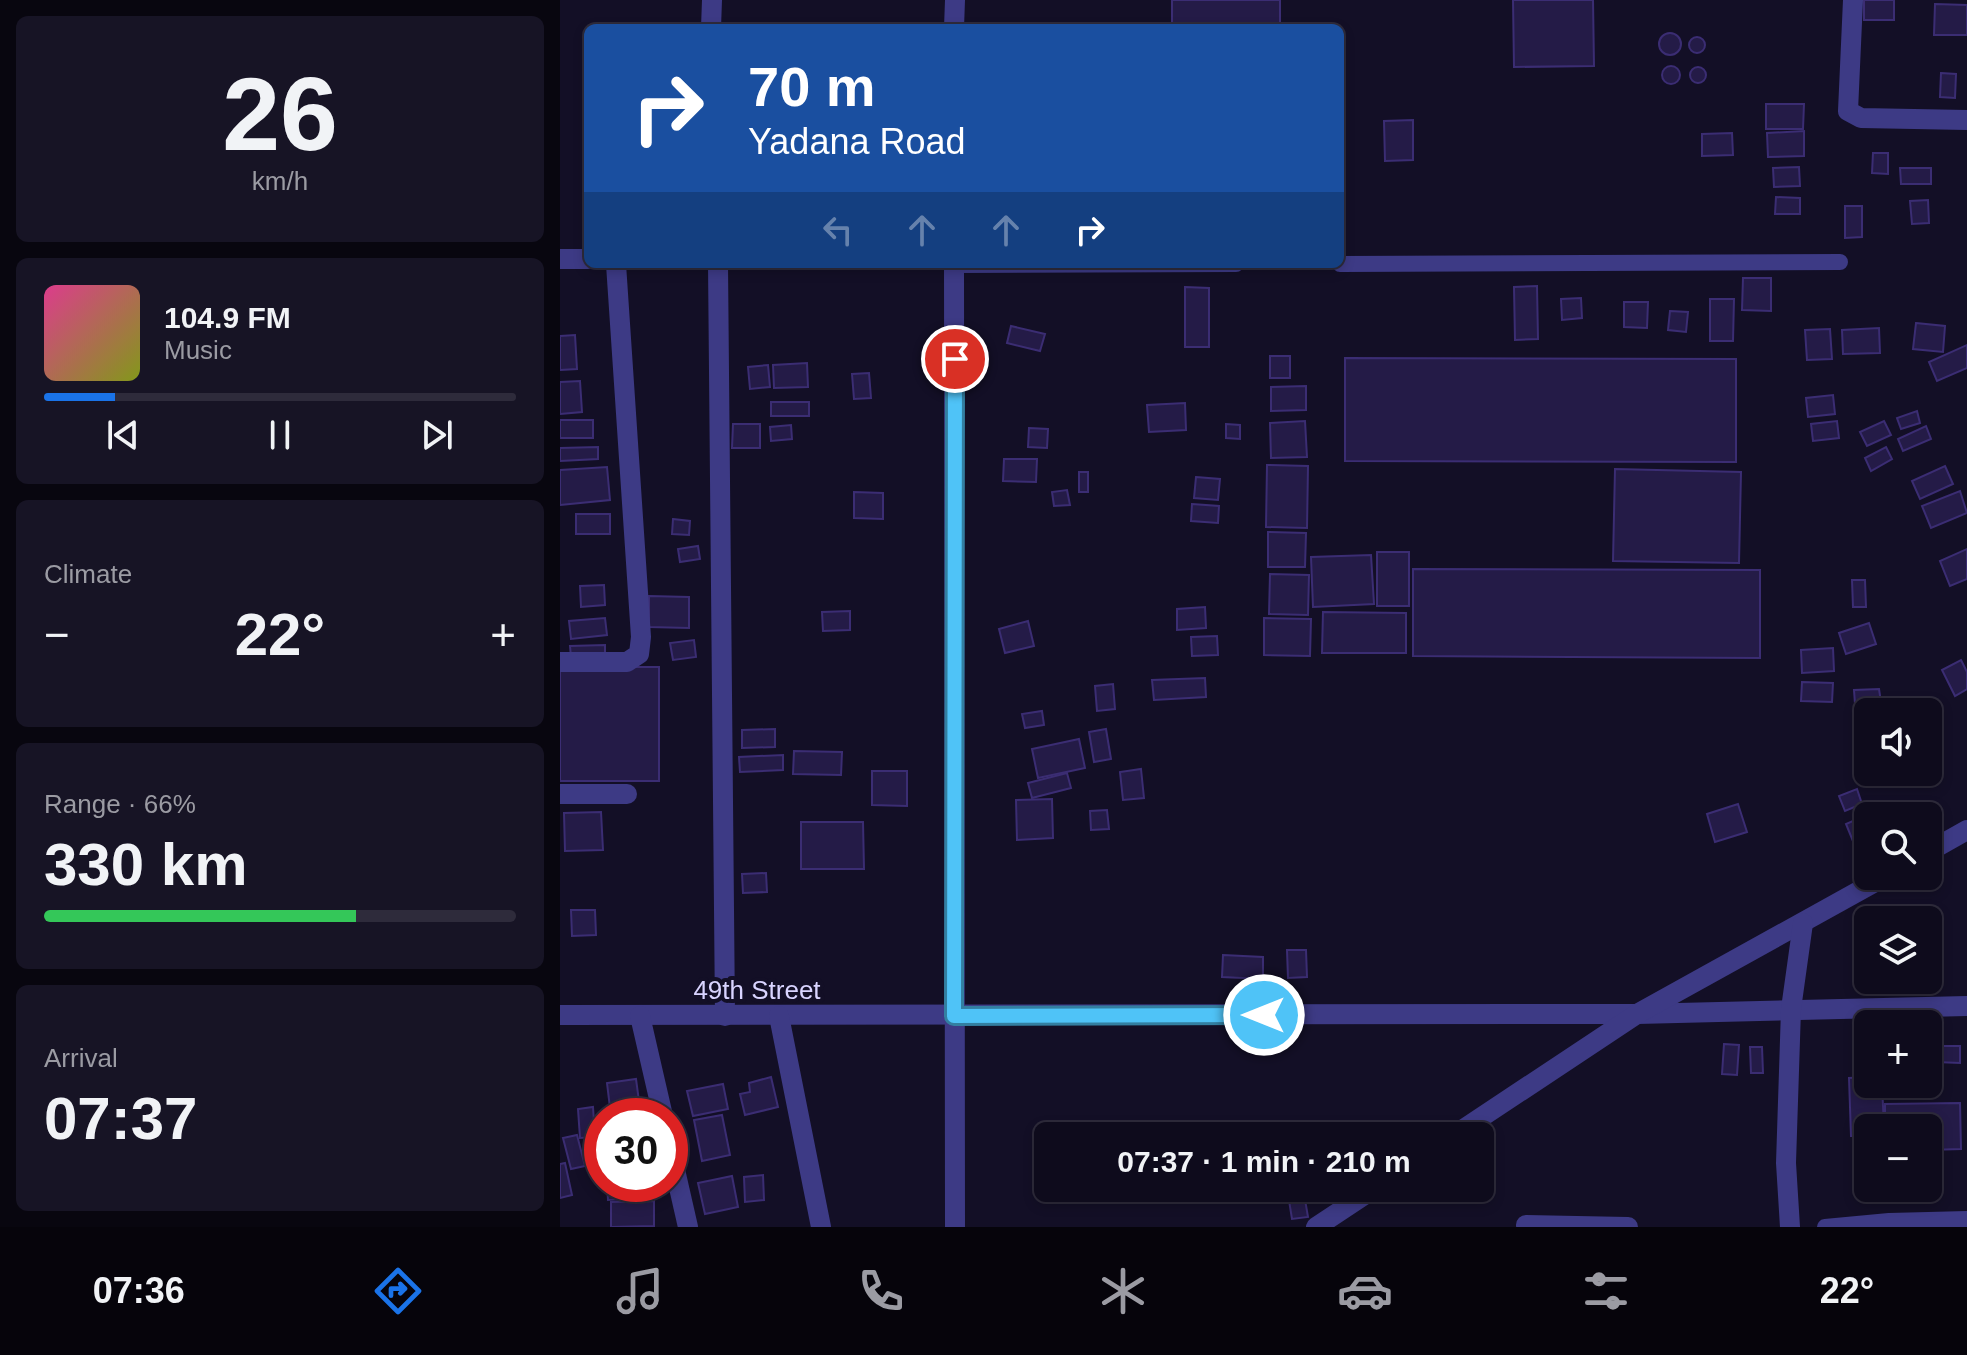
<!DOCTYPE html>
<html lang="en">
<head>
<meta charset="utf-8">
<style>
	:root { --surface:#0e0b1c; --page:#171425; --text:#f1f3f6; --muted:#9b9ba3; --line:#2e2b3b; --accent:#1a73e8 }
	body { margin:0; font-family:Helvetica,sans-serif; background:var(--page); color:var(--text); height:100vh; display:flex; flex-direction:column; font-size:30px; white-space:nowrap }
	* { box-sizing:border-box; margin:0 }
	p { font-size:26px; color:var(--muted) }
	.icon { flex:none; width:44px; height:44px; fill:none; stroke:currentColor; stroke-width:2; stroke-linecap:round; stroke-linejoin:round }
	.map { position:relative; flex:1; overflow:hidden }
	.drawer { display:flex; flex-direction:column; gap:16px; padding:16px; background:#08060f; width:560px }
	.drawer>* { flex:none }
	.guide { position:absolute; left:24px; top:24px; width:760px; height:244px; border-radius:12px; box-shadow:0 4px 12px #0003,0 0 0 2px var(--line); background:#1a4fa0; color:#fff; overflow:hidden }
	.buttons { position:absolute; left:1294px; top:698px; display:grid; gap:16px }
	.buttons a { display:grid; place-items:center; width:88px; height:88px; border-radius:12px; background:var(--surface); box-shadow:0 4px 12px #0003,0 0 0 2px var(--line); font-size:40px }
	.speed { position:absolute; left:24px; top:1098px; display:flex; gap:16px; font-size:40px; font-weight:700; text-align:center }
	.speed>* { display:grid; place-content:center; width:104px; height:104px; border-radius:50%; background:var(--surface); box-shadow:0 4px 12px #0003,0 0 0 2px var(--line); line-height:1 }
	.speed .limit { border:12px solid #d22; background:#fff; color:#111 }
	.pin { position:absolute; display:grid; place-items:center; width:68px; height:68px; color:#fff; margin:-34px; border:4px solid #fff; border-radius:50%; box-shadow:0 2px 8px #0007 }
	.me { position:absolute; width:88px; margin:-44px; rotate:270deg; stroke-linejoin:round; filter:drop-shadow(0 0 6px #0008) }
	.turn { display:flex; align-items:center; gap:28px; height:168px; padding:0 32px; font-size:36px }
	.turn .icon { width:104px; height:104px; stroke-width:2.5 }
	.turn b { display:block; font-size:56px; line-height:68px }
	.lanes { display:flex; align-items:center; height:76px; padding:0 32px; background:#0003; justify-content:center; gap:40px; direction:ltr }
	.lanes .off { opacity:.35 }
	.big { font-size:60px; font-weight:800; line-height:1.1 }
	.drawer .tile { flex:1; display:flex; flex-direction:column; justify-content:center; gap:12px; min-width:0; padding:0 28px; border-radius:12px; background:var(--page) }
	.drawer .dial { align-items:center; gap:0 }
	.dial b { font-size:104px; line-height:1 }
	.song { display:flex; align-items:center; gap:24px }
	.cover { width:96px; height:96px; border-radius:12px; background:linear-gradient(135deg,hsl(330 70% 55%),hsl(70 70% 35%)) }
	.played { height:8px; border-radius:4px; background:linear-gradient(90deg,var(--accent) 15%,var(--line) 15%) }
	.keys { display:flex; justify-content:space-around; direction:ltr }
	.heat { display:flex; justify-content:space-between; align-items:center; font-size:44px; direction:ltr }
	.charge { height:12px; border-radius:6px; background:linear-gradient(90deg,#34c759 66%,var(--line) 0) }
	.trip { position:absolute; left:474px; top:1122px; width:460px; height:80px; border-radius:12px; background:var(--surface); box-shadow:0 4px 12px #0003,0 0 0 2px var(--line); font-weight:800; line-height:80px; text-align:center }
	.dock { display:flex; height:128px; justify-content:space-around; align-items:center; background:#06040b; color:var(--muted) }
	.dock .icon { width:56px; height:56px }
	.dock .on { color:var(--accent) }
	.dock b { font-size:36px; color:var(--text) }
	main { display:flex; flex:1; min-height:0 }
	.map>svg:first-child { display:block }
</style>
</head>
<body>
<main>
<section class="drawer">
<div class="tile dial"><b>26</b><p>km/h</p></div>
<div class="tile">
<div class="song"><i class="cover"></i><div><b>104.9 FM</b><p>Music</p></div></div>
<div class="played"></div>
<div class="keys"><svg class="icon" aria-label="previous" viewBox="0 0 24 24"><path d="M18 5L8 12l10 7zM5 5v14"/></svg><svg class="icon" aria-label="pause" viewBox="0 0 24 24"><path d="M8 5v14M16 5v14"/></svg><svg class="icon" aria-label="next" viewBox="0 0 24 24"><path d="M6 5l10 7-10 7zM19 5v14"/></svg></div>
</div>
<div class="tile"><p>Climate</p>
<div class="heat"><a>−</a><b class="big">22°</b><a>+</a></div>
</div>
<div class="tile"><p>Range · 66%</p><b class="big">330 km</b><div class="charge"></div></div>
<div class="tile"><p>Arrival</p><b class="big">07:37</b></div>
</section>
<div class="map">
<svg width="1407" height="1227" viewBox="0 0 1407 1227">
	<rect width="100%" height="100%" fill="#130f26"/>
	<!-- building -->
	<g fill="#241b47" stroke="#3b2d73" stroke-width="2">
		<rect x="612" y="0" width="108" height="28"/>
		<polygon points="953,0 1033,0 1034,66 954,67"/>
		<rect x="1304" y="0" width="30" height="20"/>
		<polygon points="1375,4 1407,5 1407,35 1374,35"/>
		<circle cx="1110" cy="44" r="11"/>
		<circle cx="1137" cy="45" r="8"/>
		<circle cx="1111" cy="75" r="9"/>
		<circle cx="1138" cy="75" r="8"/>
		<polygon points="1381,73 1396,74 1395,98 1380,97"/>
		<polygon points="1206,104 1244,104 1243,129 1206,129"/>
		<polygon points="853,120 853,160 825,161 824,121"/>
		<polygon points="1244,131 1244,156 1208,157 1207,133"/>
		<polygon points="1172,133 1173,155 1142,156 1142,134"/>
		<polygon points="1313,153 1328,153 1328,174 1312,173"/>
		<polygon points="1239,167 1240,186 1214,187 1213,168"/>
		<polygon points="1340,168 1371,168 1371,184 1341,184"/>
		<polygon points="1216,197 1240,198 1240,214 1215,214"/>
		<polygon points="1368,200 1369,223 1352,224 1350,201"/>
		<polygon points="1285,206 1302,206 1302,237 1285,238"/>
		<polygon points="1183,278 1211,278 1211,311 1182,310"/>
		<polygon points="977,286 978,339 955,340 954,287"/>
		<polygon points="625,287 649,288 649,347 625,347"/>
		<polygon points="1021,298 1022,318 1002,320 1001,299"/>
		<polygon points="1150,299 1174,299 1173,341 1150,341"/>
		<polygon points="1064,302 1088,302 1087,328 1064,327"/>
		<polygon points="1110,311 1128,312 1126,332 1108,330"/>
		<polygon points="1356,323 1385,326 1383,352 1353,349"/>
		<polygon points="451,326 485,334 480,351 447,343"/>
		<polygon points="1319,328 1320,353 1283,354 1282,330"/>
		<polygon points="1270,329 1272,359 1247,360 1245,330"/>
		<polygon points="15,335 17,369 0,370 0,336"/>
		<polygon points="1407,345 1407,368 1377,381 1369,362"/>
		<rect x="710" y="356" width="20" height="22"/>
		<polygon points="785,358 1176,359 1176,462 785,461"/>
		<polygon points="247,363 248,387 214,388 213,365"/>
		<polygon points="208,365 210,387 190,389 188,367"/>
		<polygon points="309,373 311,398 294,399 292,374"/>
		<polygon points="20,381 22,412 0,414 0,382"/>
		<polygon points="746,386 746,410 711,411 711,387"/>
		<polygon points="1273,395 1275,414 1248,417 1246,398"/>
		<rect x="211" y="402" width="38" height="14"/>
		<polygon points="625,403 626,430 589,432 587,405"/>
		<polygon points="1357,411 1360,423 1341,429 1337,418"/>
		<rect x="0" y="420" width="33" height="18"/>
		<polygon points="745,421 747,457 711,458 710,423"/>
		<polygon points="1277,421 1279,438 1253,441 1251,424"/>
		<polygon points="1324,421 1331,435 1307,446 1300,432"/>
		<polygon points="173,424 200,424 200,448 172,448"/>
		<polygon points="666,424 680,425 680,439 666,438"/>
		<polygon points="231,425 232,439 211,441 210,427"/>
		<polygon points="1366,426 1371,439 1343,451 1338,439"/>
		<polygon points="469,428 488,429 487,448 468,447"/>
		<polygon points="38,447 38,459 0,461 0,448"/>
		<polygon points="1326,447 1332,459 1311,471 1305,458"/>
		<polygon points="444,459 477,459 476,482 443,481"/>
		<polygon points="707,465 748,466 747,528 706,527"/>
		<polygon points="1385,466 1393,484 1360,499 1352,481"/>
		<polygon points="47,467 50,500 0,505 0,470"/>
		<polygon points="1055,469 1181,472 1179,563 1053,561"/>
		<rect x="519" y="472" width="9" height="20"/>
		<polygon points="636,477 660,479 658,500 634,498"/>
		<polygon points="507,490 510,505 494,506 492,492"/>
		<polygon points="1400,491 1407,513 1371,528 1362,506"/>
		<polygon points="294,492 323,493 323,519 294,518"/>
		<polygon points="632,504 659,506 658,523 631,521"/>
		<rect x="16" y="514" width="34" height="20"/>
		<polygon points="113,519 130,521 129,535 112,534"/>
		<polygon points="708,532 746,533 745,567 708,567"/>
		<polygon points="138,546 140,559 120,562 118,549"/>
		<polygon points="1407,549 1407,579 1390,586 1380,561"/>
		<rect x="817" y="552" width="32" height="54"/>
		<polygon points="811,555 814,604 753,607 751,557"/>
		<polygon points="853,569 1200,570 1200,658 853,656"/>
		<polygon points="710,574 749,575 748,615 709,614"/>
		<polygon points="1292,580 1305,580 1306,607 1293,607"/>
		<polygon points="44,585 45,605 21,607 20,586"/>
		<polygon points="89,596 129,597 129,628 89,627"/>
		<polygon points="645,607 646,628 617,630 617,609"/>
		<polygon points="290,611 290,630 263,631 262,612"/>
		<polygon points="763,612 846,613 846,653 762,653"/>
		<polygon points="45,618 47,635 11,639 9,621"/>
		<polygon points="704,618 751,619 750,656 704,655"/>
		<polygon points="468,621 474,646 445,653 439,629"/>
		<polygon points="1309,623 1316,644 1286,654 1279,633"/>
		<polygon points="657,636 658,655 632,656 631,637"/>
		<polygon points="134,640 136,657 113,660 110,643"/>
		<polygon points="45,645 45,656 11,657 10,646"/>
		<polygon points="1273,648 1274,671 1242,673 1241,650"/>
		<polygon points="1401,660 1407,672 1407,689 1395,696 1382,670"/>
		<rect x="0" y="667" width="99" height="114"/>
		<polygon points="645,678 646,697 594,700 592,680"/>
		<polygon points="1242,682 1273,683 1272,702 1241,701"/>
		<polygon points="553,684 555,709 537,711 535,686"/>
		<polygon points="1319,689 1321,702 1295,704 1294,690"/>
		<polygon points="482,711 484,725 465,728 462,714"/>
		<polygon points="215,729 215,747 182,748 182,730"/>
		<polygon points="546,729 551,759 534,762 529,732"/>
		<polygon points="519,739 525,768 478,778 472,749"/>
		<polygon points="234,751 282,752 281,775 233,774"/>
		<polygon points="223,755 223,770 180,772 179,757"/>
		<polygon points="581,769 584,798 563,800 560,772"/>
		<polygon points="312,771 347,771 347,806 312,805"/>
		<polygon points="507,773 511,788 472,798 468,783"/>
		<polygon points="1297,789 1302,804 1285,811 1279,796"/>
		<polygon points="492,799 493,838 457,840 456,800"/>
		<polygon points="1178,804 1187,832 1155,842 1147,814"/>
		<polygon points="1320,809 1323,816 1308,816 1308,858 1301,861 1286,824"/>
		<polygon points="547,810 549,829 531,830 530,811"/>
		<polygon points="41,812 43,850 5,851 4,813"/>
		<polygon points="241,822 303,822 304,869 241,869"/>
		<polygon points="206,873 207,892 183,893 182,874"/>
		<polygon points="11,910 35,910 36,935 12,936"/>
		<polygon points="727,950 746,950 747,977 728,978"/>
		<polygon points="663,955 703,957 703,979 662,977"/>
		<polygon points="1164,1044 1179,1045 1177,1075 1162,1074"/>
		<polygon points="1376,1046 1400,1046 1400,1063 1376,1062"/>
		<polygon points="1190,1047 1202,1047 1203,1073 1191,1073"/>
		<polygon points="211,1077 218,1107 185,1115 180,1094 190,1092 189,1083"/>
		<polygon points="1308,1077 1308,1084 1322,1084 1324,1128 1308,1128 1308,1136 1291,1136 1289,1078"/>
		<polygon points="76,1079 81,1116 51,1116 47,1083"/>
		<polygon points="163,1084 168,1109 133,1116 127,1091"/>
		<polygon points="1400,1103 1401,1149 1368,1150 1368,1128 1325,1128 1325,1104"/>
		<polygon points="33,1107 35,1137 20,1138 18,1109"/>
		<polygon points="162,1115 170,1155 142,1161 134,1120"/>
		<polygon points="17,1135 25,1166 11,1169 3,1138"/>
		<polygon points="5,1163 12,1195 0,1198 0,1164"/>
		<polygon points="203,1175 204,1200 185,1202 184,1177"/>
		<polygon points="172,1176 178,1207 145,1214 138,1183"/>
		<polygon points="47,1184 98,1184 99,1197 48,1200"/>
		<polygon points="727,1188 743,1188 748,1217 732,1219"/>
		<polygon points="94,1201 94,1226 51,1227 51,1202"/>
	</g>
	<g fill="none" stroke-linecap="round" stroke-linejoin="round">
		<!-- lane -->
		<g stroke="#3d3a85" stroke-width="16">
			<polyline points="780,264 1280,262"/>
			<polyline points="395,265 676,264"/>
			<polyline points="1265,1227 1329,1221 1407,1219"/>
		</g>
		<!-- street -->
		<g stroke="#3d3a85" stroke-width="20">
			<polyline points="1293,0 1288,111 1301,118 1407,120"/>
			<polyline points="151,28 152,0"/>
			<polyline points="394,28 395,0"/>
			<polyline points="0,259 28,259"/>
			<polyline points="158,264 165,1016"/>
			<polyline points="394,264 395,1227"/>
			<polyline points="0,662 67,662 79,654 81,637 56,264"/>
			<polyline points="0,794 67,794"/>
			<polyline points="1368,852 1407,830"/>
			<polyline points="0,1015 1077,1014 1407,1006"/>
			<polyline points="80,1016 103,1116"/>
			<polyline points="219,1016 261,1227"/>
			<polyline points="893,1136 1077,1014 1326,876"/>
			<polyline points="110,1148 128,1227"/>
			<polyline points="966,1225 1068,1227"/>
			<polyline points="756,1227 815,1188"/>
			<polyline points="1230,1227 1226,1163 1231,1009 1243,923"/>
		</g>
	</g>
	<g fill="none" stroke-linecap="round" stroke-linejoin="round">
		<defs>
			<polyline id="route" points="395,359 394,1016 704,1015"/>
		</defs>
		<!-- route casing -->
		<use href="#route" stroke="#337fa1" stroke-width="20"/>
		<!-- route -->
		<use href="#route" stroke="#4fc3f7" stroke-width="14"/>
	</g>
	<g text-anchor="middle" dominant-baseline="central" stroke-width="8" stroke-linejoin="round" paint-order="stroke">
		<!-- street labels -->
		<g font-size="26" fill="#d9d4ff" stroke="#130f26">
			<text x="197" y="990">49th Street</text>
		</g>
	</g>
</svg>
<div class="buttons">
<a><svg class="icon" aria-label="sound" viewBox="0 0 24 24"><path d="M4 9h4l5-4v14l-5-4H4zM17 9q2 3 0 6"/></svg></a>
<a><svg class="icon" aria-label="search" viewBox="0 0 24 24"><circle cx="10" cy="10" r="6"/><path d="M15 15l6 6"/></svg></a>
<a><svg class="icon" aria-label="layers" viewBox="0 0 24 24"><path d="M12 4l9 5-9 5-9-5zM3 14l9 5 9-5"/></svg></a>
<a>+</a>
<a>−</a>
</div>
<div class="speed"><div class="limit">30</div></div>
<div class="pin" style="left:395px;top:359px;background:#d93025"><svg class="icon" aria-label="arrive" viewBox="0 0 24 24"><path d="M6 21V4h12l-3 4 3 4H6"/></svg></div>
<svg class="me" style="left:704px;top:1015px" viewBox="-20 -20 40 40"><circle r="17" fill="#4fc3f7" stroke="#fff" stroke-width="3"/><path d="M0-11L8 9 0 5-8 9z" fill="#fff"/></svg>
<div class="trip">07:37 · 1 min · 210 m</div>
<div class="guide">
<div class="turn"><svg class="icon" aria-label="right" viewBox="0 0 24 24"><path d="M7 20v-9h11M14 6l5 5-5 5"/></svg><div><b>70 m</b>Yadana Road</div></div>
<div class="lanes"><svg class="icon off" aria-label="left" viewBox="0 0 24 24"><path d="M17 20v-9H6M10 6l-5 5 5 5"/></svg><svg class="icon off" aria-label="ahead" viewBox="0 0 24 24"><path d="M12 20V5M6 11l6-6 6 6"/></svg><svg class="icon off" aria-label="ahead" viewBox="0 0 24 24"><path d="M12 20V5M6 11l6-6 6 6"/></svg><svg class="icon" aria-label="right" viewBox="0 0 24 24"><path d="M7 20v-9h11M14 6l5 5-5 5"/></svg></div>
</div>
</div>
</main>
<nav class="dock">
<b>07:36</b>
<svg class="icon on" aria-label="directions" viewBox="0 0 24 24"><path d="M12 3l9 9-9 9-9-9zM9 14v-3h6M13 9l2 2-2 2"/></svg>
<svg class="icon" aria-label="music" viewBox="0 0 24 24"><path d="M9 18V5l10-2v13"/><circle cx="6" cy="18" r="3"/><circle cx="16" cy="16" r="3"/></svg>
<svg class="icon" aria-label="phone" viewBox="0 0 24 24"><path d="M5 4h4l2 5-3 2q2 4 5 5l2-3 5 2v4C11 20 4 13 5 4z"/></svg>
<svg class="icon" aria-label="climate" viewBox="0 0 24 24"><path d="M12 3v18M4 7l16 10M4 17L20 7"/></svg>
<svg class="icon" aria-label="car" viewBox="0 0 24 24"><path d="M5 17H2v-5l4-1 3-4h7l3 4 3 1v5h-3M9 17h6M6 11h13"/><circle cx="7" cy="17" r="2"/><circle cx="17" cy="17" r="2"/></svg>
<svg class="icon" aria-label="filters" viewBox="0 0 24 24"><path d="M4 7h16M4 17h16"/><circle cx="9" cy="7" r="2"/><circle cx="15" cy="17" r="2"/></svg>
<b>22°</b>
</nav>
</body>
</html>
